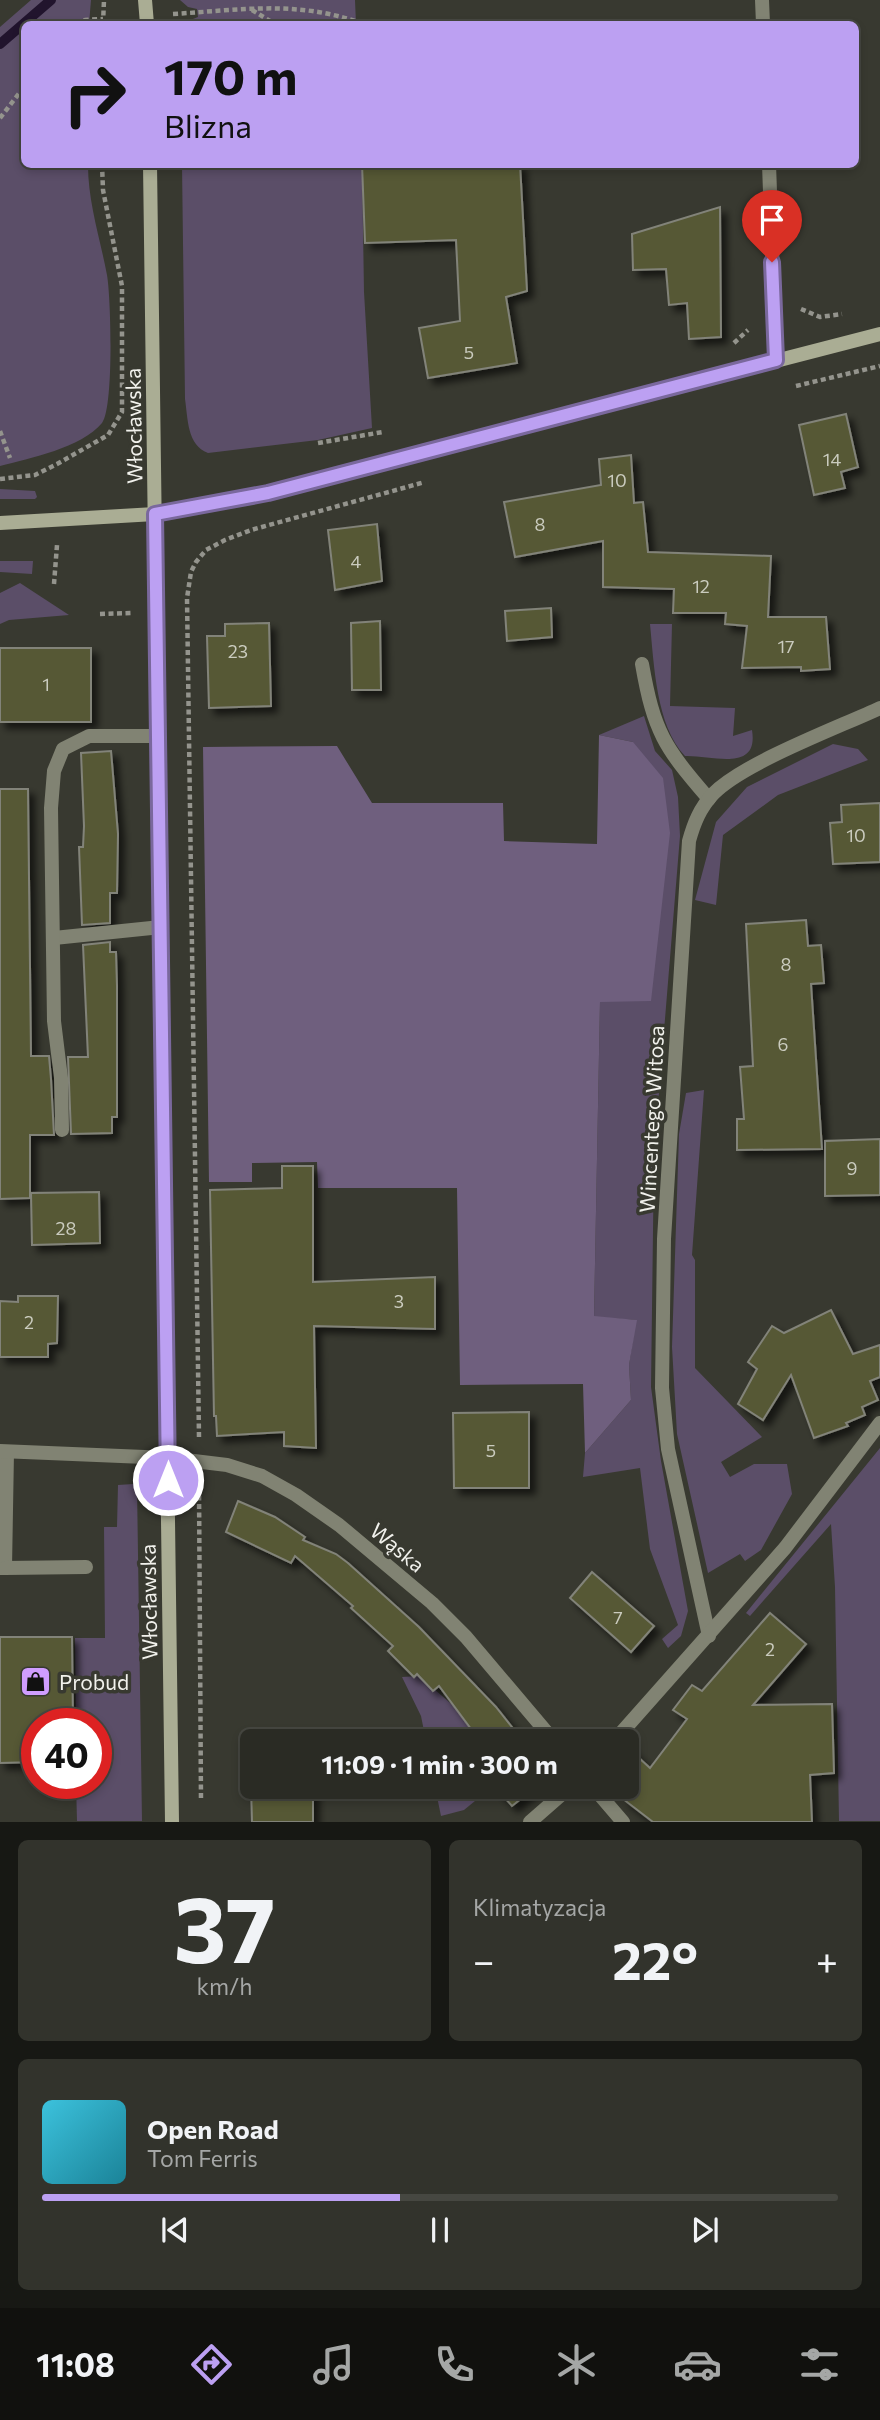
<!DOCTYPE html>
<html lang="pl">
<head>
<meta charset="utf-8">
<style>
	:root { --surface:#2a2b24; --page:#32332c; --text:#f1f3f6; --muted:#a5a7a6; --line:#464741; --accent:#bca0f2 }
	body { margin:0; font-family:Commissioner,sans-serif; background:var(--page); color:var(--text); height:100vh; display:flex; flex-direction:column; font-size:26px; white-space:nowrap }
	* { box-sizing:border-box; margin:0 }
	p { font-size:23px; color:var(--muted) }
	.icon { flex:none; width:38px; height:38px; fill:none; stroke:currentColor; stroke-width:2; stroke-linecap:round; stroke-linejoin:round }
	.map { position:relative; height:1822px; overflow:hidden }
	.panel { display:flex; flex-direction:column; gap:18px; padding:18px; background:#171814; flex:1 }
	.panel>* { flex:none }
	.hud { position:absolute; left:21px; top:21px; width:838px; height:147px; border-radius:10px; box-shadow:0 4px 10px #0003,0 0 0 2px var(--line); background:#bca0f2; color:#111; overflow:hidden }
	.speed { position:absolute; left:21px; top:1708px; display:flex; gap:14px; font-size:35px; font-weight:700; text-align:center }
	.speed>* { display:grid; place-content:center; width:91px; height:91px; border-radius:50%; background:var(--surface); box-shadow:0 4px 10px #0003,0 0 0 2px var(--line); line-height:1 }
	.speed .limit { border:10px solid #d22; background:#fff; color:#111 }
	.pin { position:absolute; display:grid; place-items:center; width:60px; height:60px; color:#fff; margin:-72px -30px; border-radius:50% 50% 50% 0; rotate:-45deg; box-shadow:0 0 7px #0007 }
	.pin .icon { rotate:45deg }
	.me { position:absolute; width:77px; margin:-38px; rotate:0deg; stroke-linejoin:round; filter:drop-shadow(0 0 5px #0008) }
	.turn { display:flex; align-items:center; gap:24px; height:147px; padding:0 28px; font-size:32px }
	.turn .icon { width:91px; height:91px; stroke-width:2.5 }
	.turn b { display:block; font-size:49px; line-height:60px }
	.big { font-size:52px; font-weight:700; line-height:1.1 }
	.panel .tile { flex:1; display:flex; flex-direction:column; justify-content:center; gap:10px; min-width:0; padding:0 24px; border-radius:10px; background:var(--page) }
	.panel .dial { align-items:center; gap:0 }
	.dial b { font-size:91px; line-height:1 }
	.song { display:flex; align-items:center; gap:21px }
	.cover { width:84px; height:84px; border-radius:10px; background:linear-gradient(135deg,hsl(190 70% 55%),hsl(190 70% 35%)) }
	.played { height:7px; border-radius:4px; background:linear-gradient(90deg,var(--accent) 45%,var(--line) 45%) }
	.keys { display:flex; justify-content:space-around; direction:ltr }
	.heat { display:flex; justify-content:space-between; align-items:center; font-size:38px; direction:ltr }
	.panel .tiles { flex:1; display:grid; gap:18px; grid-template-columns:1fr 1fr }
	.tile:last-child { grid-column:span 2 }
	.trip { position:absolute; left:240px; top:1729px; width:399px; height:70px; border-radius:10px; background:var(--surface); box-shadow:0 4px 10px #0003,0 0 0 2px var(--line); font-weight:700; line-height:70px; text-align:center }
	.tabs { display:flex; height:112px; justify-content:space-around; align-items:center; background:#11110e; color:var(--muted) }
	.tabs .icon { width:49px; height:49px }
	.tabs .current { color:var(--accent) }
	.tabs b { font-size:32px; color:var(--text) }
	.map>svg:first-child { display:block }
</style>
</head>
<body>
<div class="map">
<svg width="880" height="1822" viewBox="0 0 880 1822">
	<defs>
		<filter id="shadow"><feDropShadow dx="6" dy="6" stdDeviation="3.5" flood-color="#0009"/></filter>
	</defs>
	<rect width="100%" height="100%" fill="#383930"/>
	<!-- green -->
	<g fill="#5b4e68">
		<path d="M31,0h60l-2,24h-65v140l64,1c0,37 12,73 19,110 4,22 7,133 -5,148 -21,25 -72,35 -102,43v-439z"/>
		<polygon points="180,0 355,0 356,24 180,24 198,17 197,9 188,7"/>
		<path d="M182,165h180l2,127 8,136 -54,12 -110,13c-21,-8 -20,-34 -23,-54z"/>
		<polygon points="0,489 35,491 37,497 35,499 0,499"/>
		<polygon points="0,561 33,561 32,574 0,572"/>
		<polygon points="20,583 69,615 9,620 0,624 0,593"/>
		<path d="M650,624h22l-2,82 65,2 -2,28 19,-6c7,43 -40,25 -67,26 -29,-30 -31,-92 -35,-132z"/>
		<polygon points="644,716 655,751 672,770 678,797 680,836 654,1153 651,1387 661,1461 688,1611 681,1636 668,1648 662,1639 678,1625 650,1549 640,1468 583,1477 585,1453 631,1400 629,1365 636,1320 594,1317 600,1001 633,742 599,735"/>
		<polygon points="833,744 858,749 868,760 778,795 723,835 716,905 695,900 716,822 747,787"/>
		<polygon points="704,1090 692,1255 695,1260 695,1368 762,1437 721,1462 730,1477 754,1464 787,1464 792,1494 761,1550 745,1561 740,1554 708,1573 677,1434 672,1347 679,1134 686,1093"/>
		<polygon points="880,1448 880,1821 839,1821 835,1587 831,1524 750,1616 746,1613"/>
		<polygon points="133,1484 137,1487 142,1821 77,1821 76,1783 96,1783 96,1724 76,1724 75,1638 105,1638 104,1527 117,1527 118,1485"/>
		<polygon points="419,1676 456,1708 478,1741 426,1741 421,1716 402,1677"/>
		<polygon points="435,1787 492,1787 464,1810 441,1816"/>
	</g>
	<!-- forest -->
	<polygon fill="#6f5f7e" points="599,735 633,742 663,778 670,833 651,1001 600,1002 594,1316 637,1320 629,1365 631,1400 585,1453 583,1384 460,1385 457,1188 318,1188 317,1162 252,1163 252,1182 209,1182 203,747 337,746 372,803 503,803 504,841 597,844"/>
	<g fill="none" stroke-linecap="round" stroke-linejoin="round">
		<!-- stream -->
		<polyline stroke="#21142d" stroke-width="10" points="0,44 51,0"/>
	</g>
	<!-- building -->
	<g fill="#565836" stroke="#828379" stroke-width="2" filter="url(#shadow)">
		<polygon points="362,164 520,164 527,291 506,297 517,363 428,378 419,328 460,321 456,240 365,243"/>
		<polygon points="720,207 721,337 689,339 687,303 669,305 666,269 633,270 632,234"/>
		<polygon points="846,414 858,467 841,472 845,488 814,495 799,425"/>
		<polygon points="631,455 634,503 643,502 648,552 771,556 768,617 826,617 830,669 801,671 801,667 742,668 747,626 725,624 726,613 673,613 674,589 603,587 603,541 515,557 504,502 601,485 599,459"/>
		<polygon points="377,524 382,581 335,590 328,530"/>
		<polygon points="551,608 552,637 507,641 505,611"/>
		<polygon points="380,621 381,690 352,690 351,623"/>
		<polygon points="269,623 271,706 209,708 207,636 225,636 225,624"/>
		<rect x="0" y="648" width="91" height="74"/>
		<polygon points="111,751 118,834 117,893 110,893 110,923 82,925 79,847 83,847 84,826 81,753"/>
		<polygon points="0,789 28,789 31,1056 49,1056 51,1079 54,1135 30,1135 30,1198 0,1199"/>
		<polygon points="880,803 880,862 833,864 830,823 842,822 841,805"/>
		<polygon points="806,920 808,946 821,945 824,983 811,984 822,1149 737,1150 737,1119 744,1119 740,1067 753,1066 746,924"/>
		<polygon points="110,942 110,952 116,952 117,986 117,1117 112,1117 112,1133 71,1134 68,1057 88,1057 83,945"/>
		<polygon points="880,1139 880,1195 825,1196 825,1141"/>
		<polygon points="282,1166 313,1166 313,1282 435,1277 435,1329 314,1326 316,1448 284,1446 284,1432 217,1436 216,1416 214,1416 210,1190 282,1188"/>
		<polygon points="99,1192 100,1243 32,1245 31,1193"/>
		<polygon points="18,1296 58,1296 57,1343 48,1344 48,1357 0,1357 0,1301 18,1302"/>
		<polygon points="831,1310 853,1354 880,1345 880,1377 870,1381 878,1400 862,1407 865,1415 846,1423 848,1426 814,1438 791,1375 763,1420 738,1404 757,1369 748,1362 772,1326 784,1333"/>
		<polygon points="529,1412 529,1488 454,1488 453,1413"/>
		<polygon points="238,1501 275,1517 305,1537 303,1540 336,1554 348,1563 419,1627 496,1707 523,1741 480,1741 439,1686 433,1691 417,1674 414,1677 388,1651 393,1646 351,1608 353,1606 295,1556 291,1563 226,1532"/>
		<polygon points="592,1572 654,1626 631,1652 570,1598"/>
		<polygon points="770,1613 806,1644 753,1705 832,1704 834,1773 810,1775 812,1822 653,1822 623,1799 629,1793 626,1746 650,1768 687,1719 673,1710 692,1685 702,1691"/>
		<polygon points="0,1637 72,1637 73,1724 37,1724 37,1762 0,1763"/>
		<polygon points="251,1787 313,1787 313,1822 252,1822"/>
		<polygon points="495,1787 536,1787 512,1806"/>
	</g>
	<g fill="none" stroke-linecap="round" stroke-linejoin="round">
		<!-- path -->
		<g stroke="#94948d" stroke-width="4.5" stroke-dasharray="5 3.5" stroke-linecap="butt">
			<polyline points="252,10 275,24"/>
			<path d="M173,14c68,-4 123,-14 188,9"/>
			<polyline points="76,24 85,20 103,19"/>
			<polyline points="103,24 104,0"/>
			<polyline points="0,118 24,87"/>
			<polyline points="801,309 820,317 842,314"/>
			<polyline points="734,343 748,330"/>
			<polyline points="796,386 880,366"/>
			<polyline points="0,431 10,458"/>
			<polyline points="318,443 383,432"/>
			<polyline points="0,479 35,475 57,464 108,435 122,412 122,286 103,190 102,164"/>
			<polyline points="54,584 57,545"/>
			<polyline points="100,614 131,613"/>
			<polyline points="199,1437 187,598 191,572 196,562 206,550 225,540 251,530 425,482"/>
			<polyline points="199,1487 201,1801"/>
		</g>
		<!-- lane -->
		<g stroke="#818373" stroke-width="14">
			<path d="M642,664c12,68 22,83 67,135"/>
			<polyline points="54,938 161,927"/>
			<polyline points="62,1130 61,1078 54,1021 51,808 54,771 63,749 89,736 159,736"/>
			<polyline points="0,1568 5,1568 7,1452"/>
			<polyline points="5,1568 86,1567"/>
		</g>
		<!-- street -->
		<g stroke="#818373" stroke-width="14">
			<polyline points="762,0 763,24"/>
			<polyline points="769,164 776,360"/>
			<polyline points="0,1451 169,1458 227,1465 262,1476 296,1495 339,1525 432,1603 466,1637 554,1741"/>
			<path d="M709,1636l-41,-187 -6,-61 2,-149 25,-398c5,-18 11,-33 24,-47 30,-31 124,-66 167,-86"/>
			<polyline points="614,1741 785,1548 880,1423"/>
			<polyline points="593,1787 623,1822"/>
			<polyline points="530,1822 570,1787"/>
		</g>
		<!-- secondary -->
		<g stroke="#aaad94" stroke-width="14">
			<polyline points="145,0 147,24"/>
			<polyline points="150,164 172,1822"/>
			<polyline points="0,523 155,514 241,499 880,334"/>
		</g>
	</g>
	<g fill="none" stroke-linecap="round" stroke-linejoin="round">
		<defs>
			<polyline id="route" points="168,1480 155,514 268,493 776,360 772,262"/>
		</defs>
		<!-- route casing -->
		<use href="#route" stroke="#7a689d" stroke-width="18"/>
		<!-- route -->
		<use href="#route" stroke="#bca0f2" stroke-width="12"/>
	</g>
	<!-- icons -->
	<defs>
		<symbol id="shop-square" viewBox="-11 -11 22 22"><rect x="-9" y="-9" width="18" height="18" rx="4" fill="#d09dff" stroke="#383930"/><path d="M-5-2.5h2.3a2.7 3.5 0 0 1 5.4 0H5L5.5 6h-11ZM-1.5-2.5h3a1.5 2.3 0 0 0-3 0Z" fill="#111"/></symbol>
	</defs>
	<g fill-rule="evenodd">
		<use href="#shop-square" x="18" y="1664" width="35" height="35"/>
	</g>
	<g text-anchor="middle" dominant-baseline="central" stroke-width="7" stroke-linejoin="round" paint-order="stroke">
		<!-- number labels -->
		<g font-size="18" fill="#cacbbe">
			<text x="469" y="352">5</text>
			<text x="832" y="459">14</text>
			<text x="617" y="480">10</text>
			<text x="540" y="524">8</text>
			<text x="356" y="561">4</text>
			<text x="701" y="586">12</text>
			<text x="786" y="646">17</text>
			<text x="238" y="651">23</text>
			<text x="46" y="684">1</text>
			<text x="856" y="835">10</text>
			<text x="786" y="964">8</text>
			<text x="783" y="1044">6</text>
			<text x="852" y="1168">9</text>
			<text x="66" y="1228">28</text>
			<text x="399" y="1301">3</text>
			<text x="29" y="1322">2</text>
			<text x="491" y="1450">5</text>
			<text x="618" y="1617">7</text>
			<text x="770" y="1649">2</text>
		</g>
		<!-- street labels -->
		<g font-size="21" fill="#f1f1ec" stroke="#383930">
			<text transform="translate(133 426) rotate(-91)">Włocławska</text>
			<text transform="translate(651 1119) rotate(-87)">Wincentego Witosa</text>
			<text transform="translate(398 1547) rotate(40)">Wąska</text>
			<text transform="translate(148 1602) rotate(-91)">Włocławska</text>
		</g>
		<!-- poi labels -->
		<g font-size="21" fill="#f1f1ec" stroke="#383930" text-anchor="start">
			<text x="59" y="1681">Probud</text>
		</g>
	</g>
</svg>
<div class="speed"><div class="limit">40</div></div>
<div class="pin" style="left:772px;top:262px;background:#d93025"><svg class="icon" aria-label="arrive" viewBox="0 0 24 24"><path d="M6 21V4h12l-3 4 3 4H6"/></svg></div>
<svg class="me" style="left:168px;top:1480px" viewBox="-20 -20 40 40"><circle r="17" fill="#bca0f2" stroke="#fff" stroke-width="3"/><path d="M0-11L8 9 0 5-8 9z" fill="#fff"/></svg>
<div class="trip">11:09 · 1 min · 300 m</div>
<div class="hud">
<div class="turn"><svg class="icon" aria-label="right" viewBox="0 0 24 24"><path d="M7 20v-9h11M14 6l5 5-5 5"/></svg><div><b>170 m</b>Blizna</div></div>
</div>
</div>
<section class="panel">
<div class="tiles">
<div class="tile dial"><b>37</b><p>km/h</p></div>
<div class="tile"><p>Klimatyzacja</p>
<div class="heat"><a>−</a><b class="big">22°</b><a>+</a></div>
</div>
<div class="tile">
<div class="song"><i class="cover"></i><div><b>Open Road</b><p>Tom Ferris</p></div></div>
<div class="played"></div>
<div class="keys"><svg class="icon" aria-label="previous" viewBox="0 0 24 24"><path d="M18 5L8 12l10 7zM5 5v14"/></svg><svg class="icon" aria-label="pause" viewBox="0 0 24 24"><path d="M8 5v14M16 5v14"/></svg><svg class="icon" aria-label="next" viewBox="0 0 24 24"><path d="M6 5l10 7-10 7zM19 5v14"/></svg></div>
</div>
</div>
</section>
<nav class="tabs">
<b>11:08</b>
<svg class="icon current" aria-label="directions" viewBox="0 0 24 24"><path d="M12 3l9 9-9 9-9-9zM9 14v-3h6M13 9l2 2-2 2"/></svg>
<svg class="icon" aria-label="music" viewBox="0 0 24 24"><path d="M9 18V5l10-2v13"/><circle cx="6" cy="18" r="3"/><circle cx="16" cy="16" r="3"/></svg>
<svg class="icon" aria-label="phone" viewBox="0 0 24 24"><path d="M5 4h4l2 5-3 2q2 4 5 5l2-3 5 2v4C11 20 4 13 5 4z"/></svg>
<svg class="icon" aria-label="climate" viewBox="0 0 24 24"><path d="M12 3v18M4 7l16 10M4 17L20 7"/></svg>
<svg class="icon" aria-label="car" viewBox="0 0 24 24"><path d="M5 17H2v-5l4-1 3-4h7l3 4 3 1v5h-3M9 17h6M6 11h13"/><circle cx="7" cy="17" r="2"/><circle cx="17" cy="17" r="2"/></svg>
<svg class="icon" aria-label="filters" viewBox="0 0 24 24"><path d="M4 7h16M4 17h16"/><circle cx="9" cy="7" r="2"/><circle cx="15" cy="17" r="2"/></svg>
</nav>
</body>
</html>
